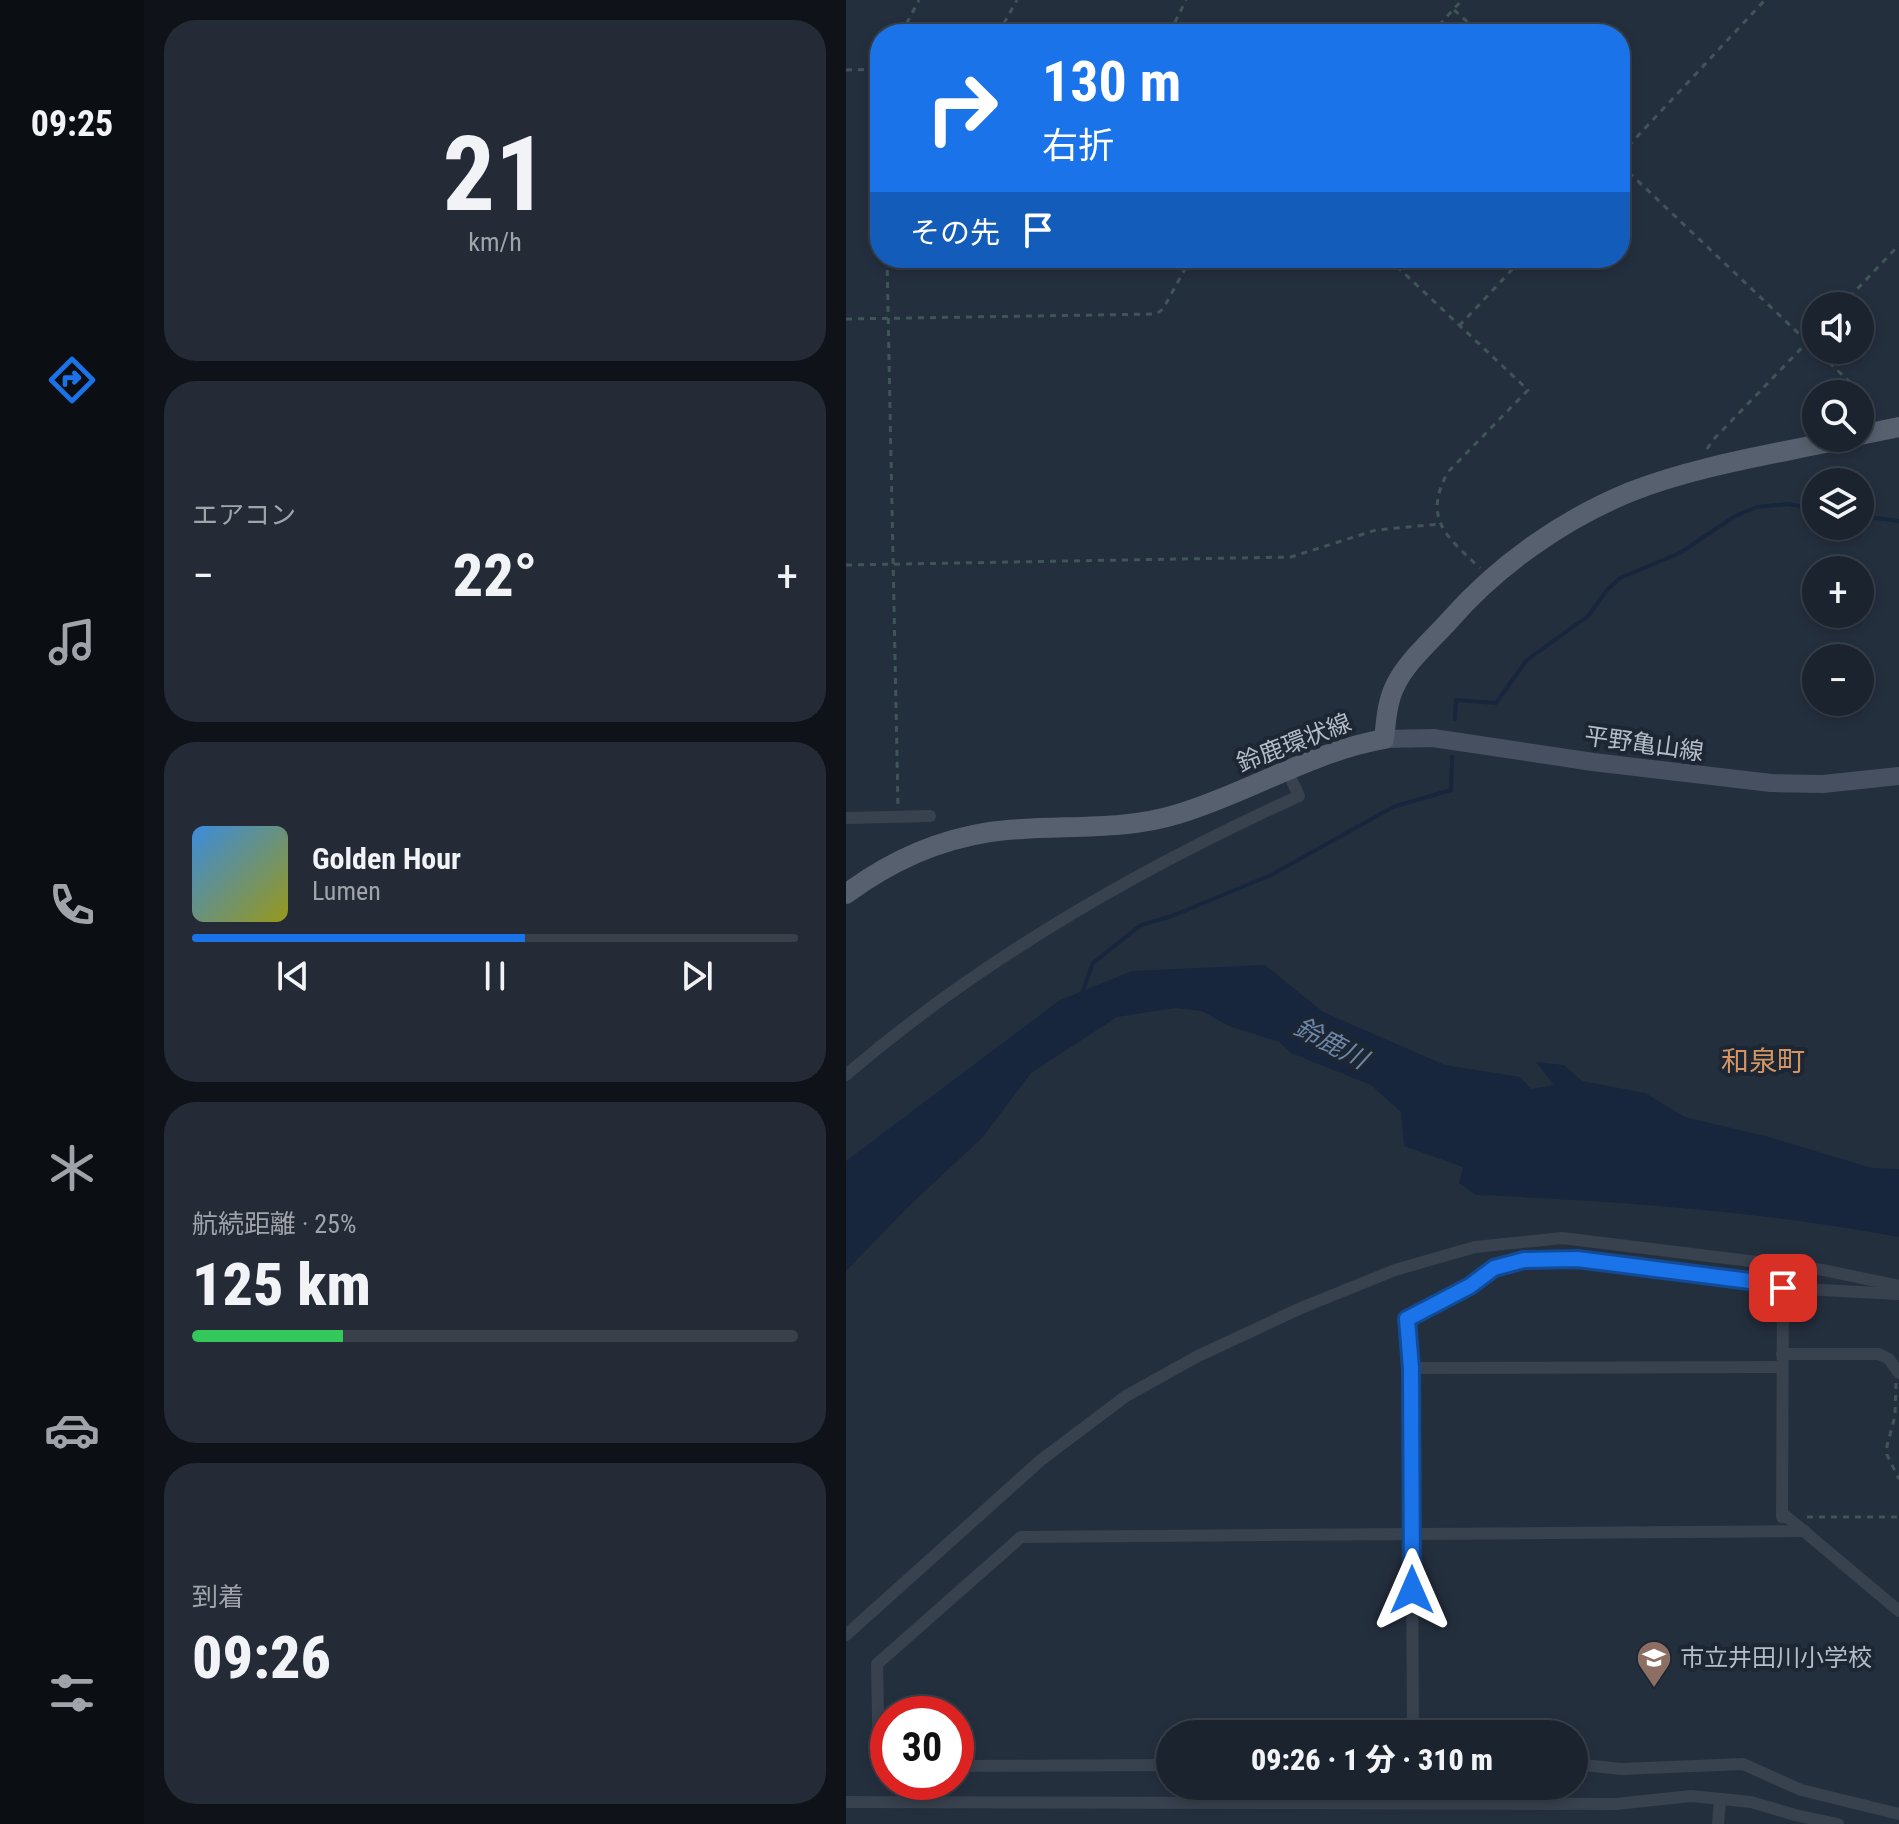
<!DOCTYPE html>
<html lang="ja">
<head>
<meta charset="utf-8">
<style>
	:root { --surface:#1b232e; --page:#242b36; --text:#f1f3f6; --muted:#a0a4aa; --line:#39404a; --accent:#1a73e8 }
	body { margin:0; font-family:"Roboto Condensed","Noto Sans JP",sans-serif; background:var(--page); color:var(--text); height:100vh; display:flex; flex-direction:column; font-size:30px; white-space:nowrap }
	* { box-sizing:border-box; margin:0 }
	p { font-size:26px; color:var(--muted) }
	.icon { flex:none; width:44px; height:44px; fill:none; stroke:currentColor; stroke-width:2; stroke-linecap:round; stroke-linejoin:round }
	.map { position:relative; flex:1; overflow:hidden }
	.side { display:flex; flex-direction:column; gap:20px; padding:20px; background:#0f1319; width:702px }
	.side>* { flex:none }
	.hud { position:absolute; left:24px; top:24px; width:760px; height:244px; border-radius:32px; box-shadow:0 4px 12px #0003,0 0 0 2px var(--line); background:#1a73e8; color:#fff; overflow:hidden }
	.buttons { position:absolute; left:956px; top:292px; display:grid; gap:16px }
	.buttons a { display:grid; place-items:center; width:72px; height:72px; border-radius:50%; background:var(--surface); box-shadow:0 4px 12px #0003,0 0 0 2px var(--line); font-size:40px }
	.speed { position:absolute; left:24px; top:1696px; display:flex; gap:16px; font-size:40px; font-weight:700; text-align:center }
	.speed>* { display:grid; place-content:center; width:104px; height:104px; border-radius:50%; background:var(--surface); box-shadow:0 4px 12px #0003,0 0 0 2px var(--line); line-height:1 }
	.speed .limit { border:12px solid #d22; background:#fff; color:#111 }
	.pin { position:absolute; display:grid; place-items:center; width:68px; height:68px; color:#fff; margin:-34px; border-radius:16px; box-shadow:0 4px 12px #0006 }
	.me { position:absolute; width:88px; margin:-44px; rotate:0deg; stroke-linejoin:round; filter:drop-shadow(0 0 6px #0008) }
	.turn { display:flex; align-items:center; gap:28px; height:168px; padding:0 40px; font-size:36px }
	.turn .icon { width:104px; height:104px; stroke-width:2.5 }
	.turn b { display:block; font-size:56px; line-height:68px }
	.then { display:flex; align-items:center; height:76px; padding:0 40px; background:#0003; gap:16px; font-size:30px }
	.big { font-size:60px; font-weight:800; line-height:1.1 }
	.side .tile { flex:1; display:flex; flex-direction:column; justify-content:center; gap:12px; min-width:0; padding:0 28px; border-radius:32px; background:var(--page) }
	.side .dial { align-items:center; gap:0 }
	.dial b { font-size:104px; line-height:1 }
	.song { display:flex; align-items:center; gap:24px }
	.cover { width:96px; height:96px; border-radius:12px; background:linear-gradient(135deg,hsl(210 70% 55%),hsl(60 70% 35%)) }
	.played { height:8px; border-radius:4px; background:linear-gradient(90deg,var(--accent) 55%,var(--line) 55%) }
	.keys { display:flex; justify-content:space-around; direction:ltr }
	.heat { display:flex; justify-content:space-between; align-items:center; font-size:44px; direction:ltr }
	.charge { height:12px; border-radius:6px; background:linear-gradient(90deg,#34c759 25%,var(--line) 0) }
	.trip { position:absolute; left:310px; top:1720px; width:432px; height:80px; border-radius:40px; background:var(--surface); box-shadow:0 4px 12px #0003,0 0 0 2px var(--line); font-weight:800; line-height:80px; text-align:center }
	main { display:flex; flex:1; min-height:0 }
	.menu { display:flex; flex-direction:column; width:144px; justify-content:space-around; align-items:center; background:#0b0e12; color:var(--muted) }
	.menu .icon { width:56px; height:56px }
	.menu .selected { color:var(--accent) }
	.menu b { font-size:36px; color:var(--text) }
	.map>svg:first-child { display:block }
</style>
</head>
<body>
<main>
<nav class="menu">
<b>09:25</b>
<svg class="icon selected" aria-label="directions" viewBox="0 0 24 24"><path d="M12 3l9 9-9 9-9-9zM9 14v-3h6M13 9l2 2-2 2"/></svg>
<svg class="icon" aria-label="music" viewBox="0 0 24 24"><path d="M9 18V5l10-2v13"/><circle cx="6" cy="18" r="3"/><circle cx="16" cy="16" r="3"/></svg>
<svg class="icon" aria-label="phone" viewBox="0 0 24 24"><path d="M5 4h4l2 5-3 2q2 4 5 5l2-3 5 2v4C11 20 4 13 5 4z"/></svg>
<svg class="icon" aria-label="climate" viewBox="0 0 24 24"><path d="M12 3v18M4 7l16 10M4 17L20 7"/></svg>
<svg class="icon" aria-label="car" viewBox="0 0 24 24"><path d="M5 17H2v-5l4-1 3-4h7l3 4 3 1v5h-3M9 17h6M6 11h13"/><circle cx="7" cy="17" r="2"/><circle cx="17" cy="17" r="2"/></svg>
<svg class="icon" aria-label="filters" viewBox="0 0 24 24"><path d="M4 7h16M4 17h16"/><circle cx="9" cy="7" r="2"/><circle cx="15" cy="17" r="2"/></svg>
</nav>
<section class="side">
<div class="tile dial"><b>21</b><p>km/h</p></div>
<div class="tile"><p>エアコン</p>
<div class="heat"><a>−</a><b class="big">22°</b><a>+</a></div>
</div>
<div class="tile">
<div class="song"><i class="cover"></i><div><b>Golden Hour</b><p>Lumen</p></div></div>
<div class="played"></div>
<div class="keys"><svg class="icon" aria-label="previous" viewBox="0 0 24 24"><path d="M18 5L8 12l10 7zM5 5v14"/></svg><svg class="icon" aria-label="pause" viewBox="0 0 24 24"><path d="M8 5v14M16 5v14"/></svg><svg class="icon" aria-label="next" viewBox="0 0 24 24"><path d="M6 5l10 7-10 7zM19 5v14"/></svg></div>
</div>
<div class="tile"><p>航続距離 · 25%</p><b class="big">125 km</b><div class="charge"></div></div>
<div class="tile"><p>到着</p><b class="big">09:26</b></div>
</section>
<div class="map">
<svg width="1053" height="1824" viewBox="0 0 1053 1824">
	<rect width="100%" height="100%" fill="#242f3e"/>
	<!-- water -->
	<path fill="#17263c" d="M419,965l58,47 122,53 75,12 11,12 23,-4 -18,-23 28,3 18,16 63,12 40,24 84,20 103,31 27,1v68c-140,-26 -281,-36 -423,-42l-17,-12 4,-16 -59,-21 -3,-34 -30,-27 -80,-32 -12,-11 -50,-16 -27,-15 -27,-3 -58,9 -86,56 -48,64 -73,68 -64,66v-110l214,-161 72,-29z"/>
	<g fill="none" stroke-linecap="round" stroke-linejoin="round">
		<!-- stream -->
		<g stroke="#17263c" stroke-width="4">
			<polyline points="1014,516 1053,521"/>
			<polyline points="609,719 610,700 650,703 681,660 742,616 761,590 774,578 834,553 889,516 911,507 942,504 970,509"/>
			<polyline points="236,993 247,963 295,925 326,916 425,875 547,807 605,790 606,757"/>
		</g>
		<!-- path -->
		<g stroke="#3f5557" stroke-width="3" stroke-dasharray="6 6" stroke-linecap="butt">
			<polyline points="608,10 635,34"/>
			<polyline points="55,34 73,0"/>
			<polyline points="152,34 171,0"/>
			<polyline points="327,34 328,24 340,0"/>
			<polyline points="585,34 616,0"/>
			<polyline points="0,70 34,69"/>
			<polyline points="774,155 919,0"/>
			<polyline points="774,164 1027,404"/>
			<polyline points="41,258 52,806"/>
			<path d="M542,258l140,132 -80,82c-26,47 -1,65 32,96"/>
			<polyline points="995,306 1053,245"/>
			<polyline points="0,319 310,314 317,309 345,258"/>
			<polyline points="613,326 677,258"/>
			<polyline points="861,449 867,440 970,333"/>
			<polyline points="0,565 445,557 530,530 594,524"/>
			<polyline points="1050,1383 1049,1416 1041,1446 1041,1455 1053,1479"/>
			<polyline points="961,1517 1053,1517"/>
		</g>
		<!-- street -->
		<g stroke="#38414e" stroke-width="12">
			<polyline points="0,818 84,816"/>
			<path d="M0,1075c135,-116 292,-206 453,-279l-12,-26"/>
			<polyline points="937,1288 936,1517 941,1517 1053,1611"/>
			<polyline points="936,1354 1033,1354 1043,1359 1053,1373"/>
			<polyline points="565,1368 936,1367"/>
			<polyline points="0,1635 195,1460 280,1396 352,1356 455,1308 549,1270 629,1247 716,1238 977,1270 1053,1286"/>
			<polyline points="567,1734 565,1368 561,1319 624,1286 648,1268 678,1260 731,1259 883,1278 937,1288 1053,1294"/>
			<polyline points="728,1764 775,1769 897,1764 955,1790 1053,1814"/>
			<polyline points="110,1766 324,1765"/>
			<polyline points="42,1767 33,1767 31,1664 175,1537 959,1531"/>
			<polyline points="0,1802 770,1804 845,1796 905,1802 949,1815 992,1824"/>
			<polyline points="872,1824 874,1801"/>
		</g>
		<!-- secondary -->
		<polyline stroke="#465061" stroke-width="18" points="538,739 587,738 747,762 925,783 977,784 1053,776"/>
		<!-- primary -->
		<g stroke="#56606e" stroke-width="20">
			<polyline points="1014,435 1053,427"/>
			<path d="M0,894c43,-32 91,-54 144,-62 62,-9 127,1 188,-18 70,-21 133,-62 206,-75 2,-17 3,-37 11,-53 11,-24 36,-45 54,-65 49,-56 113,-101 181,-129 69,-27 146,-38 218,-54"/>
		</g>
	</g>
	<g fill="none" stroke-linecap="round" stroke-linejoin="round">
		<defs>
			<polyline id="route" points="566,1590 565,1368 561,1319 624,1286 648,1268 678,1260 731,1259 904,1281 937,1288"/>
		</defs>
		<!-- route casing -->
		<use href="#route" stroke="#114b97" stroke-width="20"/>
		<!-- route -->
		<use href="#route" stroke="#1a73e8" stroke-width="14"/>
	</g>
	<!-- icons -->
	<defs>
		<symbol id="school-pin" viewBox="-11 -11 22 30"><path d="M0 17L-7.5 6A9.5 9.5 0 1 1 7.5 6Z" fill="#8d6e63" stroke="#1d2633"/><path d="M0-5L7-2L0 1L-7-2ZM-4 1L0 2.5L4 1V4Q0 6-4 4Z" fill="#fff"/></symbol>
	</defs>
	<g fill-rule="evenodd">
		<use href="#school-pin" x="788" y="1638" width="40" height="54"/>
	</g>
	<g text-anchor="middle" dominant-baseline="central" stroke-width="8" stroke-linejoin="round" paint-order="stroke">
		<!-- street labels -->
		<g font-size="24" fill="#b4bcc9" stroke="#1d2633">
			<text transform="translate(448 743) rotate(-21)">鈴鹿環状線</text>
			<text transform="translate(798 744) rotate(8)">平野亀山線</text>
		</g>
		<!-- poi labels -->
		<g font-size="24" fill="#b4bcc9" stroke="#1d2633" text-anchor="start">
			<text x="834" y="1658">市立井田川小学校</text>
		</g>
		<!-- water labels -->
		<g font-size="26" font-style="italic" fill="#6d86a8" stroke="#1d2633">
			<text transform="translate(485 1043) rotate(28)">鈴鹿川</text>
		</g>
		<!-- quarter labels -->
		<g font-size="28" fill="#d59563" stroke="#1d2633">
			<text x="917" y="1061">和泉町</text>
		</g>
	</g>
</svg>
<div class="buttons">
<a><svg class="icon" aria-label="sound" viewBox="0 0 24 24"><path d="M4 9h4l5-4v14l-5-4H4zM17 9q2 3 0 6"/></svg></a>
<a><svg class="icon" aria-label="search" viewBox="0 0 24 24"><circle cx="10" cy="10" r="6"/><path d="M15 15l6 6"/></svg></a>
<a><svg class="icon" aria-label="layers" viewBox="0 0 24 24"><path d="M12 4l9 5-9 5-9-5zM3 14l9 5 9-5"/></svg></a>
<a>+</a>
<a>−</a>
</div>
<div class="speed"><div class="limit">30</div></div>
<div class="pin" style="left:937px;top:1288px;background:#d93025"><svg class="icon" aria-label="arrive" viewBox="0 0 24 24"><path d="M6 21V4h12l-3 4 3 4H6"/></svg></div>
<svg class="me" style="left:566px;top:1590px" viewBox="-20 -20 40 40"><path d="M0-17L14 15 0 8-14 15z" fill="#1a73e8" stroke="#fff" stroke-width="4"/></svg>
<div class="trip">09:26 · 1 分 · 310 m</div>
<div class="hud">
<div class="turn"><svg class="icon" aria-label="right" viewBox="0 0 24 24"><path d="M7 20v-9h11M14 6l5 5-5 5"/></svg><div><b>130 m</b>右折</div></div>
<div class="then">その先<svg class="icon" aria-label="arrive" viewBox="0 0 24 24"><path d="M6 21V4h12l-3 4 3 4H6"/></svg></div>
</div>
</div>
</main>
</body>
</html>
